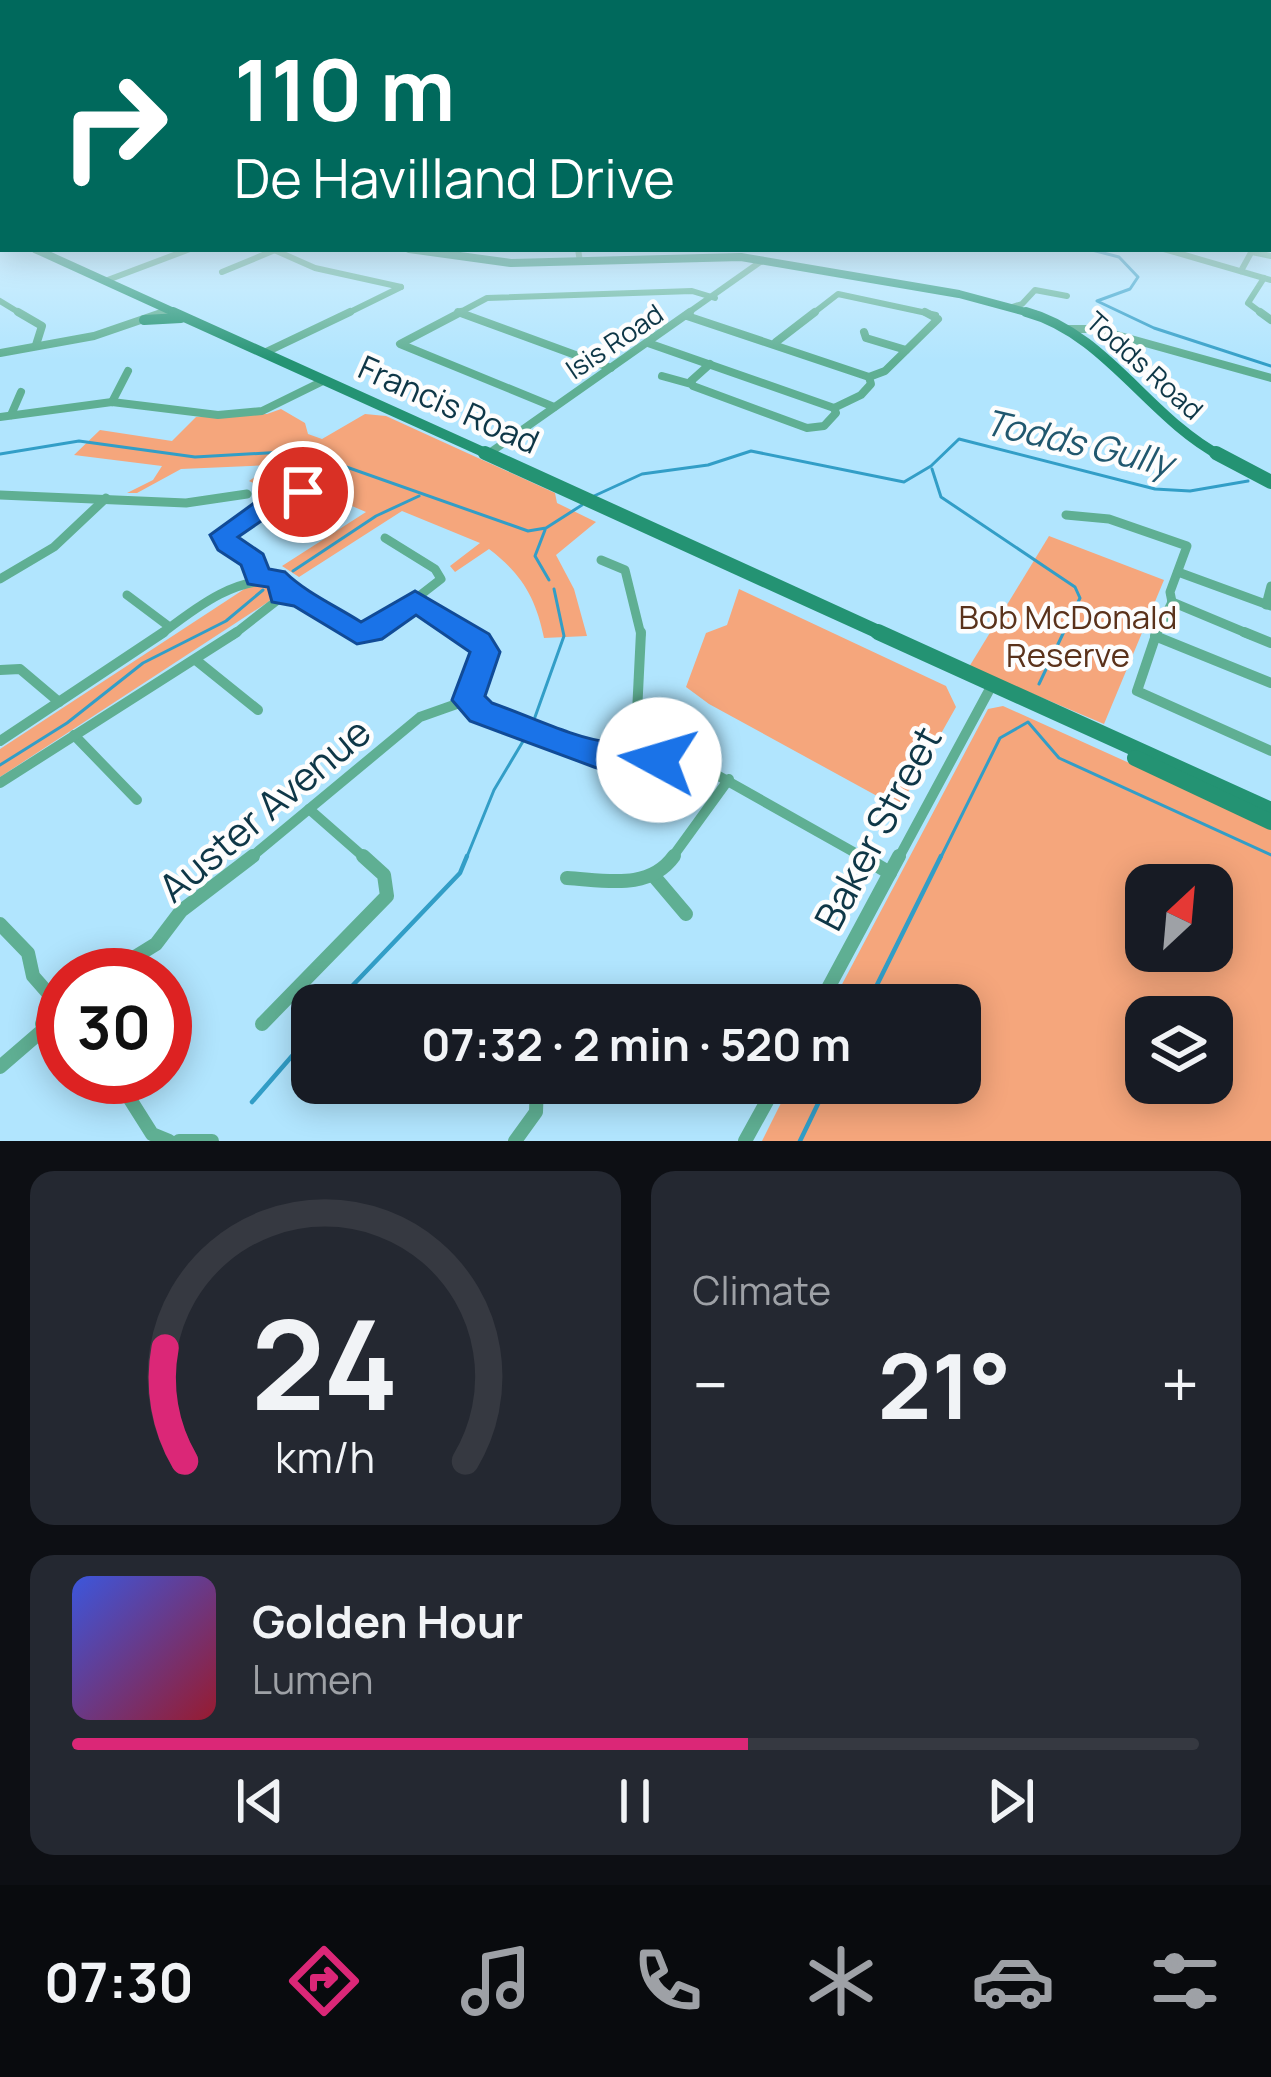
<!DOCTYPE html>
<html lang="en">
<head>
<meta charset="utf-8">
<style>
	:root { --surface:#171b24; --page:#242831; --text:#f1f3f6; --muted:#9ea1a6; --line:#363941; --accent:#db2777 }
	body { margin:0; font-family:Manrope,sans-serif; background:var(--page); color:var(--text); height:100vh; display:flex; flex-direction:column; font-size:45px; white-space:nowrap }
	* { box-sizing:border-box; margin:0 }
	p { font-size:39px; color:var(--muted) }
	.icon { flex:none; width:66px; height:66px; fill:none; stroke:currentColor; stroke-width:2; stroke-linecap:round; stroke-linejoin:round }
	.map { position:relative; height:1141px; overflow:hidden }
	.panel { display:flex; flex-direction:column; gap:30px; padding:30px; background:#0d0f14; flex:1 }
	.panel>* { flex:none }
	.banner { position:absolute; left:0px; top:0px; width:1272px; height:252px; box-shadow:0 6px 30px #0003; background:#00695c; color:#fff; overflow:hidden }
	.needle { width:78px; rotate:26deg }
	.fabs { position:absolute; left:1125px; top:864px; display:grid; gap:24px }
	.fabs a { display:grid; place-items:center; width:108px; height:108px; border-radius:24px; background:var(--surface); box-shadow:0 6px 30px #0003; font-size:60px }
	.speed { position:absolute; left:36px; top:948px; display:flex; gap:24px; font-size:60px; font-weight:700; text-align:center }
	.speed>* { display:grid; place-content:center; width:156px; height:156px; border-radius:50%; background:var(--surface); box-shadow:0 6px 30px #0003; line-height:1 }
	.speed .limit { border:18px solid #d22; background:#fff; color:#111 }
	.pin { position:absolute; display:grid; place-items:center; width:102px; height:102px; color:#fff; margin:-51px; border:6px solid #fff; border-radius:50%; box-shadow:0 3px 12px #0007 }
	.me { position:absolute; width:132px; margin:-66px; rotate:276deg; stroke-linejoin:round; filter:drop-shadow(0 0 9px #0008) }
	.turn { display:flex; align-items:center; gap:42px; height:252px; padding:0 36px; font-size:54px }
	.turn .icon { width:156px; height:156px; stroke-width:2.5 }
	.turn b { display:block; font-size:84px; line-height:102px }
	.big { font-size:90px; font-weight:700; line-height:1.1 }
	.panel .card { flex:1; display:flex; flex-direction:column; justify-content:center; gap:18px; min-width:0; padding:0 42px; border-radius:24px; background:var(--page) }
	.panel .dial { align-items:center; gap:0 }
	.dial svg { height:312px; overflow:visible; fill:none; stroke:var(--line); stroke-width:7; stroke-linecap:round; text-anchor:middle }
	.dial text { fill:var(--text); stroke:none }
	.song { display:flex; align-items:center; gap:36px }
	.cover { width:144px; height:144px; border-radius:18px; background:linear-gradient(135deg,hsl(230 70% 55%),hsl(350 70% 35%)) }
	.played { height:12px; border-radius:6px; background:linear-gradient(90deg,var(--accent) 60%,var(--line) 60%) }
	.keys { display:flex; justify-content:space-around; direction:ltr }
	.heat { display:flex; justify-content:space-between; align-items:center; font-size:66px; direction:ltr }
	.panel .tiles { flex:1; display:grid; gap:30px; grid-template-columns:1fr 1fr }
	.card:last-child { grid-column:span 2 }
	.trip { position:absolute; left:291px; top:984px; width:690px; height:120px; border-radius:24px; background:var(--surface); box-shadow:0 6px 30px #0003; font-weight:700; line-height:120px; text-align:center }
	.tab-bar { display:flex; height:192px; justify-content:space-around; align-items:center; background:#090b0e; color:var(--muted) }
	.tab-bar .icon { width:84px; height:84px }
	.tab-bar .selected { color:var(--accent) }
	.tab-bar b { font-size:54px; color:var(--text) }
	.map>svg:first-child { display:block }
</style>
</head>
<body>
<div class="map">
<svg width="1271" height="1141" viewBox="0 0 1271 1141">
	<rect width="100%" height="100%" fill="#b1e5fe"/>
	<!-- green -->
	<g fill="#f5a67c" fill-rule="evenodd">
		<path d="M281,409l24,14 3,11 14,5 43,-25 21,2 169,77 2,10 39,19 -40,33 18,34 13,47 -43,2c-8,-40 -22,-64 -55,-89l-34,23 -5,-6 30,-23 -78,-32 -103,66 -17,-11 84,-54 -61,-26h-13l-18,7 -25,-12 24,-16 -92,4 -44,24h-10l26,-13 9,-14 -88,-11 26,-25 72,11 24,-24 71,-3z"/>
		<polygon points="1049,536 1164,580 1104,724 969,667"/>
		<polygon points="270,582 277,594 268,602 0,777 0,749 252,584"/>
		<polygon points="739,589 946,686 956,707 899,808 709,704 686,687 706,633 727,625"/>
		<path d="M1003,706l268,121v314h-509l29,-58h169v-78h-129l157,-296zM1146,885h66v66h-66zM1146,1017h66v66h-66z"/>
	</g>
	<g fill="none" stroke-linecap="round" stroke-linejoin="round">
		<!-- stream-far1 -->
		<g stroke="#329ec7" stroke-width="3">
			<polyline points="1088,249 1119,257 1138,277 1130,289 1097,301 1154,328 1271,366"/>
			<polyline points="0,454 79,441 195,457 301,451 528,531 546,528 582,505"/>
			<polyline points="932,469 941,497 1075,587 1080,598 1039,684"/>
			<polyline points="594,496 642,474 708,465 751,451 904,482 931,466 959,439 1155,489 1190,491 1248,481"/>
			<polyline points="545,530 535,556 549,580"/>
			<polyline points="293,571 376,516 419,496"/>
			<polyline points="535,717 564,636 554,589"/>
			<polyline points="0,765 67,723 143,663 226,621 263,590"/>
			<polyline points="466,859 494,790 525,738"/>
			<polyline points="940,859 1000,738 1028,722 1059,758 1271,855"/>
		</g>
		<!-- stream -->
		<g stroke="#329ec7" stroke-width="4.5">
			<polyline points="334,1005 460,873 467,856"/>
			<polyline points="867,1005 941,856"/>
			<polyline points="252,1102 312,1033"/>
			<polyline points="800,1141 828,1083"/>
		</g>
		<!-- street-far4 -->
		<g stroke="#5faf93" stroke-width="6">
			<polyline points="272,249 315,268 401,287"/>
			<polyline points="578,249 580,262"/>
			<polyline points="1164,249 1271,280"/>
			<polyline points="1252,252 1271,256"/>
			<polyline points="1241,271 1253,249"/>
			<polyline points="222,272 275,250"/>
			<polyline points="105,281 190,249"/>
			<polyline points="0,301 23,315"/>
			<polyline points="1009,308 1022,304 1035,290 1067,296"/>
			<polyline points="458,312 465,315"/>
			<polyline points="155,315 169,310"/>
			<polyline points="344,315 401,287"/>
			<polyline points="455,315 487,298 692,291 715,298"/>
			<polyline points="685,315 763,260"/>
			<polyline points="811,315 838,294 936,315"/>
			<polyline points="1264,315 1248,303 1264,278"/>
		</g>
		<!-- street-far3 -->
		<g stroke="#5faf93" stroke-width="8">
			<polyline points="18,312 42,326 36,345"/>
			<polyline points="458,312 611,368"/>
			<polyline points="461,312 400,344 554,407"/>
			<polyline points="1260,312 1271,320"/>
			<polyline points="687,316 869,377"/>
			<polyline points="1069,329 1095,329 1271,378"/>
			<polyline points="864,332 866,338 906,350"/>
			<polyline points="776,342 815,312"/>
			<polyline points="648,343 834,408"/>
			<polyline points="0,353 94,336 164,312"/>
			<polyline points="264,353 350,312"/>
			<polyline points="710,364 691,381 693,386 807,428 824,426 836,413 834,408"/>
			<polyline points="662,376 691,384"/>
			<polyline points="869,377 885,371 938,319 925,312"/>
			<polyline points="112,402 128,371"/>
			<polyline points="834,408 861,395 871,384 869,377"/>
			<polyline points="11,415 21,392"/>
			<polyline points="0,417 112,402 218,415 262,411 323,381"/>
			<polyline points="488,454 690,312"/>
		</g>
		<!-- street-far2 -->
		<g stroke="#5faf93" stroke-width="9">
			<polyline points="0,495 186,503 247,494"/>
			<polyline points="1066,515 1109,519 1187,546 1170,592 1172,602"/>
			<polyline points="601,560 625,570 641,635"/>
			<polyline points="1178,572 1271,606"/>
			<path d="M257,577l-4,-17 -29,-21c14,-23 54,-53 83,-46 13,4 24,13 35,20"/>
			<polyline points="0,579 54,547 106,498"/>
			<polyline points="127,595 167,625"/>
			<polyline points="282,595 301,597 357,633 378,628 441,579 435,569 385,538"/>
			<polyline points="415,601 468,635"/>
			<polyline points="1172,602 1251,635"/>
			<polyline points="1266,605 1271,586"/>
			<path d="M160,635c33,-25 77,-61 121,-53l3,9 -5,8 -46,36"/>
			<polyline points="1156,635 1172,602"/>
		</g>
		<!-- street-far1 -->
		<g stroke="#5faf93" stroke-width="10">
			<polyline points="355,632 363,632"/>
			<polyline points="463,632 485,652 468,700"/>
			<polyline points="1157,632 1137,691 1271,751"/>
			<polyline points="1244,632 1271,643"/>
			<polyline points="1155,636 1271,683"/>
			<polyline points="197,661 258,710"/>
			<polyline points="0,670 20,669 59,702"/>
			<polyline points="468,700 481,712 606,757 646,754 659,761 699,765 866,859"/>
			<polyline points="74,735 137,800"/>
			<polyline points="0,741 164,632"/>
			<polyline points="635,753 641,632"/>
			<polyline points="0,783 237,632"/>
			<polyline points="309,809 366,859"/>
			<polyline points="249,859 420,717 468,700"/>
			<polyline points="671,859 729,779"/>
			<polyline points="898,859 993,683"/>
		</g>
		<!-- street -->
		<g stroke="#5faf93" stroke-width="14">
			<polyline points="861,856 890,873"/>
			<polyline points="653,875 686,914"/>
			<path d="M567,878c38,2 82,13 107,-22"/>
			<polyline points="0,924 28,953 33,976 54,1000"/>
			<polyline points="106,975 156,944 181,911 253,856"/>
			<polyline points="433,992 448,1005"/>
			<polyline points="63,994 49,1005 42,1024 48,1033 63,1034"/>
			<polyline points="819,1005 899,856"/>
			<polyline points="262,1024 387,896 384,875 363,856"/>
			<polyline points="0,1067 44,1029"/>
			<polyline points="116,1077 152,1134 169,1141"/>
			<polyline points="179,1141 212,1141"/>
			<polyline points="515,1141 536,1112 537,1083"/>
			<polyline points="745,1141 777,1083"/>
		</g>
		<!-- secondary-far3 -->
		<g stroke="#249373" stroke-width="8">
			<polyline points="35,249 180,315"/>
			<polyline points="409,249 511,263 741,257 959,294 1037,315"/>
		</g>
		<!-- secondary-far2 -->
		<g stroke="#249373" stroke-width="10">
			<polyline points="173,312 492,456"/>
			<path d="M1026,312c79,21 124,107 195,144"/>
			<polyline points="144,320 181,318"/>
		</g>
		<!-- secondary-far1 -->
		<g stroke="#249373" stroke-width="14">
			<polyline points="485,453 885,635"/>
			<polyline points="1216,453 1271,482"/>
		</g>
		<!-- secondary -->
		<g stroke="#249373" stroke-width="16">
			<polyline points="878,632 1271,810"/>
			<polyline points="1135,758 1271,822"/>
		</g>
	</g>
	<!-- sky -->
	<linearGradient id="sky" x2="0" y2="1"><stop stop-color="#5fabdb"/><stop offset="0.56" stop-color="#dcf3ff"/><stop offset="1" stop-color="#dcf3ff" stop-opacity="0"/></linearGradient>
	<rect width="1271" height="361" fill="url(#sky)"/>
	<!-- route -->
	<path fill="#1a73e8" stroke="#114b97" stroke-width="3" d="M303,484l8,3 4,5 -4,5 -25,7 -48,33 25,17 6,15 16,3c20,20 51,34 76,50l54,-31 74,43 11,18 -15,44 7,7c33,11 83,36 117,39 24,2 53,-10 67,18l-5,11 -12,4 -17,-7 -36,3 -12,-4 -124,-46 -18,-21 18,-48 -54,-37 -34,24 -25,5 -63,-38 -22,-4 -4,-15 -20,-3 -7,-19 -23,-15 -8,-15 58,-42z"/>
	<g text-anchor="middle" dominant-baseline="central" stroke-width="9" stroke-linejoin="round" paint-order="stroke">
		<!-- far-street labels -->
		<g font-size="27" fill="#0e3747" stroke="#fdfdfd">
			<text transform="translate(614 341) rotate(-34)">Isis Road</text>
			<text transform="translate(1145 365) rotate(42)">Todds Road</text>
		</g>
		<!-- street labels -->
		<g font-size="33" fill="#0e3747" stroke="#fdfdfd">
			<text transform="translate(449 404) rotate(24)">Francis Road</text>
		</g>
		<!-- park labels -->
		<g font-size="33" fill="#5a321b" stroke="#fdfdfd">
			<text x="1068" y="616">Bob McDonald<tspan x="1068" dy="38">Reserve</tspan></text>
		</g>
		<!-- water labels -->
		<g font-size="36" font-style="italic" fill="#21586f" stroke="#fdfdfd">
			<text transform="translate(1079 442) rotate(13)">Todds Gully</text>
		</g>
		<!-- near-street labels -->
		<g font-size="39" fill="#0e3747" stroke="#fdfdfd">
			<text transform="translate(264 809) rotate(-40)">Auster Avenue</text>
			<text transform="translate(877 828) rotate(-62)">Baker Street</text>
		</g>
	</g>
</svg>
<div class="fabs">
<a><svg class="needle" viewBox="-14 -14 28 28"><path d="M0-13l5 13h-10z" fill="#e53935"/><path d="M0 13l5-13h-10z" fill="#9ea1a6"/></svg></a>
<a><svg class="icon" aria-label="layers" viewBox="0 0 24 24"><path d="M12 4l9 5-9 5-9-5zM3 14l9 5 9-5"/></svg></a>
</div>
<div class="speed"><div class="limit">30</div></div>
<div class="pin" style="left:303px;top:492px;background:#d93025"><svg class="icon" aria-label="arrive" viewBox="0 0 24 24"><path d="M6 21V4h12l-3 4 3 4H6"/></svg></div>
<svg class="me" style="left:659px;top:760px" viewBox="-20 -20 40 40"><circle r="19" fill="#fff"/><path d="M0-13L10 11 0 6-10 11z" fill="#1a73e8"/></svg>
<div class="trip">07:32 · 2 min · 520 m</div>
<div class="banner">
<div class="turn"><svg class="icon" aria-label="right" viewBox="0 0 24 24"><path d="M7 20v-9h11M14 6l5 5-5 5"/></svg><div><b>110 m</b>De Havilland Drive</div></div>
</div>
</div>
<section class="panel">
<div class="tiles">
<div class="card dial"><svg viewBox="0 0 100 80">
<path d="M14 69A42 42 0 1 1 86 69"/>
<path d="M14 69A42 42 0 0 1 9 40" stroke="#db2777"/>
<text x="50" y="56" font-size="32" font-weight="700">24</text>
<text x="50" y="72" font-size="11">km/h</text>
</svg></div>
<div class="card"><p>Climate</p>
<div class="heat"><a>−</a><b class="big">21°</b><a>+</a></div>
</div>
<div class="card">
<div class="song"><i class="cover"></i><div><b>Golden Hour</b><p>Lumen</p></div></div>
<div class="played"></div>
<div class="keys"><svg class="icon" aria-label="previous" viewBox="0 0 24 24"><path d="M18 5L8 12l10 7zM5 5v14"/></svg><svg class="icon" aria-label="pause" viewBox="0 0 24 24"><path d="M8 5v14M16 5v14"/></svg><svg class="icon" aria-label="next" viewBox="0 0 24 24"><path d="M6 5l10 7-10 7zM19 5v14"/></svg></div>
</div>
</div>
</section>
<nav class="tab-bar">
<b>07:30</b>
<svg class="icon selected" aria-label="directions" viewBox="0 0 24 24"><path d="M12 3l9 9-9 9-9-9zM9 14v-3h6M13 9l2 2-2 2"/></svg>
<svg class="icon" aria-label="music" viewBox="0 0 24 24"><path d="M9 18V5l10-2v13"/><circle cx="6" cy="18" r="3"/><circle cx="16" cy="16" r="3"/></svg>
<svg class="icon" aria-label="phone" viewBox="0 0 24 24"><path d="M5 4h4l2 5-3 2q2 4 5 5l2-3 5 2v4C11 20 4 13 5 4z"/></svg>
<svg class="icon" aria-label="climate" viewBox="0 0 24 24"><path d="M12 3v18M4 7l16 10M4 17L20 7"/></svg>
<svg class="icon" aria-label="car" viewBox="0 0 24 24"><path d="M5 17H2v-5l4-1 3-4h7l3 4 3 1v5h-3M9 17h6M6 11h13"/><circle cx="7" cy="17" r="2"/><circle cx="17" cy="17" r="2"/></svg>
<svg class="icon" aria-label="filters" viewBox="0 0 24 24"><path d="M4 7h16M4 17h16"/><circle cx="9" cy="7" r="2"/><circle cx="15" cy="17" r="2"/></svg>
</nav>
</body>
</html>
